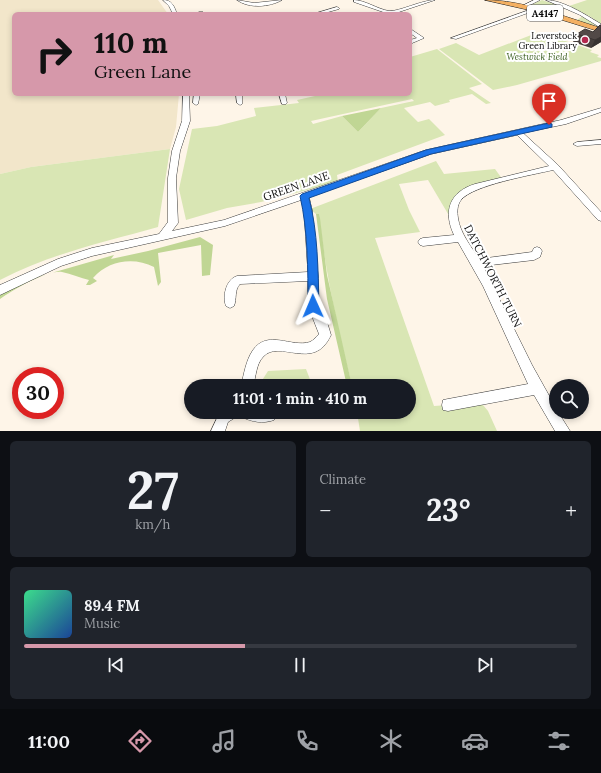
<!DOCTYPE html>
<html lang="en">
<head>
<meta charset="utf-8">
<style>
	:root { --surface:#171b24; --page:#20242c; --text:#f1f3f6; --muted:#9ea1a6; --line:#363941; --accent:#d698aa }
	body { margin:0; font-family:Lora,serif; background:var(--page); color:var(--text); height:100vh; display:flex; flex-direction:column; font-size:15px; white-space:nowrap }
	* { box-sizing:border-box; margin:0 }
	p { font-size:13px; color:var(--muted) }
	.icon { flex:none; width:22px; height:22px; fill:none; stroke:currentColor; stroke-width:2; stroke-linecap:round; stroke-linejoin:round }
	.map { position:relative; height:431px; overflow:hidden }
	.details { display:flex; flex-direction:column; gap:10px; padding:10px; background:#0d0f14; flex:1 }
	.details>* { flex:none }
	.banner { position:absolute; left:12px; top:12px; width:400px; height:84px; border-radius:6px; box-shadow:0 2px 6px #0003; background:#d698aa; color:#111; overflow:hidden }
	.fabs { position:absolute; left:549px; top:379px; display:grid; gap:8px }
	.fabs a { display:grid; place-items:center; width:40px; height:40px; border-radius:50%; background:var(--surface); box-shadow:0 2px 6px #0003; font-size:20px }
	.speed { position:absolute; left:12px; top:367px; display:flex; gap:8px; font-size:20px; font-weight:700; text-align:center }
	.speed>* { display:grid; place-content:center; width:52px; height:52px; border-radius:50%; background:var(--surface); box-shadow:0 2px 6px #0003; line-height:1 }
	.speed .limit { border:6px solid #d22; background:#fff; color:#111 }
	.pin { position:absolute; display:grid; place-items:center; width:34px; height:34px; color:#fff; margin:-41px -17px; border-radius:50% 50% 50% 0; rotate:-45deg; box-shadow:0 0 4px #0007 }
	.pin .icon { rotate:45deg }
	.me { position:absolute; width:44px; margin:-22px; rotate:359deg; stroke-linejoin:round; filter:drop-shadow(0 0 3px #0008) }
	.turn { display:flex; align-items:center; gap:14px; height:84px; padding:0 16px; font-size:18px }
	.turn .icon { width:52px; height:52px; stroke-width:2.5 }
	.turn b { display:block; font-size:28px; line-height:34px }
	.big { font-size:30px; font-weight:700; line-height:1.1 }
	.details .tile { flex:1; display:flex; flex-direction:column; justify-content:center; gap:6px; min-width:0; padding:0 14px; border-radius:6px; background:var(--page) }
	.details .dial { align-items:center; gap:0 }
	.dial b { font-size:52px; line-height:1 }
	.song { display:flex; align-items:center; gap:12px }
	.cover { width:48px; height:48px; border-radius:6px; background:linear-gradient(135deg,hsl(150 70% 55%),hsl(220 70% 35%)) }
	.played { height:4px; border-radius:2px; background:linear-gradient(90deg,var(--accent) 40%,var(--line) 40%) }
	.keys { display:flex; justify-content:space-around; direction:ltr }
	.heat { display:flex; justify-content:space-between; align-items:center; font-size:22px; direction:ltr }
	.details .tiles { flex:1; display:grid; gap:10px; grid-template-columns:1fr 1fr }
	.tile:last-child { grid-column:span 2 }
	.trip { position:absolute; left:184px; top:379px; width:232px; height:40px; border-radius:20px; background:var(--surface); box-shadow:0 2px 6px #0003; font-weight:700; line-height:40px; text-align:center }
	.dock { display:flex; height:64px; justify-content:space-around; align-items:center; background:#090b0e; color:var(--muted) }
	.dock .icon { width:28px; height:28px }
	.dock .selected { color:var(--accent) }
	.dock b { font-size:18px; color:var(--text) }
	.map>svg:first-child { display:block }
</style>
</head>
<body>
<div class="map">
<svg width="601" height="431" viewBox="0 0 601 431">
	<rect width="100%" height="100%" fill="#fef5e8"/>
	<!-- farmland -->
	<polygon fill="#f2e6ca" points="0,0 158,0 168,14 14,14 14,94 179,94 176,127 170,149 31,167 0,174"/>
	<!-- green -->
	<g fill="#d9e6b4" fill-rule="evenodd">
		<polygon points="542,0 560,6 550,12 577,20 583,16 599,28 527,7"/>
		<polygon points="587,0 601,0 601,24 591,17 569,6"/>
		<polygon points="539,32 592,50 590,52 599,55 597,57 601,58 601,61 517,85 493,90 439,49 456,43 479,55"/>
		<path d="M437,49l45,35 -13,4 22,15 -5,1 -14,-10 -23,6 1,2 -15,4 -5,-4 -26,6 14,14 11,-3 16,16 -108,40 1,7 -77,20 -34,6 -41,12 -7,-31 13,-60 25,-3 39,-10 -2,-8 45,-5 -2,-3 27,-6h86v-37zM412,99l2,2 -33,7 -23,24 -16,-16 -29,8 -2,-3z"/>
		<path d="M170,149l-12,78c-53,15 -109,27 -158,53v-106l31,-7z"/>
		<path d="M436,161l8,13 51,-5 8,11 -28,7 -18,13 -3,24 -26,-44 -29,4 10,26 11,22 -45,6 59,168 14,-1 30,-6 10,12 9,20h-137l-3,-19h52v-26h-57c-14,-57 -27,-114 -33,-172h-3l-6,-5z"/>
		<polygon points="306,369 311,382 306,386 267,386 261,382 268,371"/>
	</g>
	<!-- forest -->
	<g fill="#c0d694">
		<polygon points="381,108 358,132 342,116"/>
		<polygon points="316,214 319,214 320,218 327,275 352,386 347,386 327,299"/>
		<path d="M200,237l13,8 -3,30 -8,1 -1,-31 -43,8 3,29 -3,4 -4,-19c-20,-10 -45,-7 -61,11l4,3 -7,4h-4l3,-5c-8,-2 -18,-6 -27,-8 -15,-2 -49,18 -62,27v-6l20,-11 94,-27 -3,4 37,-8z"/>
	</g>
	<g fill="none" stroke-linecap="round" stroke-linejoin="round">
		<defs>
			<g id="minor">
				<path d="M163,0c9,0 11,6 14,14h-4l-4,-8z"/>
				<path d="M237,0l17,3 28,-3c-12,7 -33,9 -45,0z"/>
				<path d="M354,0c11,0 23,9 35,11 9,1 33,-11 46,-11l-42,14h-8l1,-1 -32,-11z"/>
				<polygon points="534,0 540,0 524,8 520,7"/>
				<path d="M546,0c17,0 40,15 55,24v4l-21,-13z"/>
				<polygon points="337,7 339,8 339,9 321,14 313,14"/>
				<polygon points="532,9 536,10 456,39 451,38"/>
				<rect x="199" y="12" width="4" height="2"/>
				<polygon points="410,29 412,30 424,38 410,44 410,40 417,38 410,33"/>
				<path d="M183,94h6l1,27 -10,30 -4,27 2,45 -6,8 52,-11 202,-70 135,-30 40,-12v4l-35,12 -43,9 35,32 43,47v9l-3,-1 -45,-50c-21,5 -80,15 -92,30 -4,5 -4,12 -3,18 2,15 13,28 21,41l53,-7 2,-4 3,-1 3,1 2,3 -2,6 -6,3 -51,6 49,99 24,43v4h2l12,19h-15l-21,-36 -86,16 -5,-1 -1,-5 1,-5 5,-1 80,-15 -45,-98 -25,-44 -35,4 -3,-1 -2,-3 2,-3 3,-1 31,-3c-11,-23 -5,-43 21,-51l74,-18 -32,-31 -86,19 -122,43 3,13 6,66v30l9,16 4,13c-17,38 -52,3 -68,22 -7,7 -7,20 -10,29h-12c3,-12 5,-26 12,-36 15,-21 38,-2 57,-8 4,-2 6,-5 9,-8l-11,-28v-25l-68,3c-6,6 -3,15 -6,22l-4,2 -4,-2c-4,-9 0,-27 11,-30l71,-4 -4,-62 -3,-10 -76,26 -133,30 -31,10 -61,29v-10l58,-26 34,-11 67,-14 9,-12v-44l4,-27 10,-30z"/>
				<polygon points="194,94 200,94 198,104 196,105 193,103"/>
				<polygon points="236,94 242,94 242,104 240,105 237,103"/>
				<polygon points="279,94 285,94 287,103 286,104 282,104"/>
				<polygon points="601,140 601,144 577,146 573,144 577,142"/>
				<polygon points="220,412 237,412 236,417 228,422 225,431 211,431"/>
				<path d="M241,412h33l2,3 -2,5c-11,4 -22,2 -32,-3z"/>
			</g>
			<path id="major" d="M485,0c38,0 80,17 116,28v4l-68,-21z"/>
		</defs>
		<!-- minor casing -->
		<use href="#minor" stroke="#3d3d3d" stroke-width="1"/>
		<!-- major casing -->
		<use href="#major" stroke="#1b1b1b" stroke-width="1"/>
		<!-- minor -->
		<use href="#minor" fill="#fff" fill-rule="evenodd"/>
		<!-- major -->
		<use href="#major" fill="#f4b062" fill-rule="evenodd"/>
	</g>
	<!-- wall -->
	<polygon fill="#473f3d" points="601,25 601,42 591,48 573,42 577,34 593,32"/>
	<!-- shaded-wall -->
	<polygon fill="#393332" points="601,37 601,42 591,48 595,40"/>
	<!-- building -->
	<polygon fill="#524947" stroke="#393332" points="600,25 601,25 601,37 595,40 577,34 585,29 593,32"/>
	<!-- route -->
	<path fill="#1a73e8" stroke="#114b97" d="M549,123l3,1v3l-121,27 -122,44c9,34 9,72 10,108l-2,3 -4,1 -3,-1 -2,-3c0,-36 0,-75 -8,-110l2,-2 124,-44z"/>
	<!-- markers -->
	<circle fill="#b4284e" stroke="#fff" stroke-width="1.5" cx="585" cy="40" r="4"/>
	<g text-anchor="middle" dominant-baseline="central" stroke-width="4" stroke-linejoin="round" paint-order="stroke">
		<!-- far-poi labels -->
		<g font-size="9" fill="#0a0a0a" stroke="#fff" text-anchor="end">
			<text x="577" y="35">Leverstock<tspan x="577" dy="10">Green Library</tspan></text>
		</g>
		<!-- far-park labels -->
		<g font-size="9" font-style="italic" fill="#395e1e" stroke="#fff">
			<text x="537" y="56">Westwick Field</text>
		</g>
		<!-- shield labels -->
		<rect fill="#fff" stroke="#545454" stroke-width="1" x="527" y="5" width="36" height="16" rx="3"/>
		<g font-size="10" font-weight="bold" fill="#0a0a0a">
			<text x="545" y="13">A4147</text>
		</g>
		<!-- street labels -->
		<g font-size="11" fill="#0a0a0a" stroke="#fff">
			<text transform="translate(296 186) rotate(-19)">GREEN LANE</text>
			<text transform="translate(493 276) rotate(63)">DATCHWORTH TURN</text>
		</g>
	</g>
</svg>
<div class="fabs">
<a><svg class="icon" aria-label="search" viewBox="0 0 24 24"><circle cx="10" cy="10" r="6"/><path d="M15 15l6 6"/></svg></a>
</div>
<div class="speed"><div class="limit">30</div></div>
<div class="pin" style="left:549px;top:125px;background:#d93025"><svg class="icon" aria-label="arrive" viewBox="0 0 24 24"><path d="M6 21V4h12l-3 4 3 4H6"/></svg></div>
<svg class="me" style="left:313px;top:306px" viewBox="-20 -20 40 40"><path d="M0-17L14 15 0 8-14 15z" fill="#1a73e8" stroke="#fff" stroke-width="4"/></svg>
<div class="trip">11:01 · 1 min · 410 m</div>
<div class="banner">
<div class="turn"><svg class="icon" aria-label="right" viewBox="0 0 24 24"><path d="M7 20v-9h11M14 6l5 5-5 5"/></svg><div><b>110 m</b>Green Lane</div></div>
</div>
</div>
<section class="details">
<div class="tiles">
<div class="tile dial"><b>27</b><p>km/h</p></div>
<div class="tile"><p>Climate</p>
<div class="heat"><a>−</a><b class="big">23°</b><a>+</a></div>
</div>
<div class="tile">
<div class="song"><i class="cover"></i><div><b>89.4 FM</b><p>Music</p></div></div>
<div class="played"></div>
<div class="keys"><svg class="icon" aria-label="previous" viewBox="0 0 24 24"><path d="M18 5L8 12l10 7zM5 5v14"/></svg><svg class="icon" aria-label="pause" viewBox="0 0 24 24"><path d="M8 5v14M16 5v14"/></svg><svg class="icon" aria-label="next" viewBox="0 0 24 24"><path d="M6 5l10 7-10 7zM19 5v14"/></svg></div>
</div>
</div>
</section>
<nav class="dock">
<b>11:00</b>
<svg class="icon selected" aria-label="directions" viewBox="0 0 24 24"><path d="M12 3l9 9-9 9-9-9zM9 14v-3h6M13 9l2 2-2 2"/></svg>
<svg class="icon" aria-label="music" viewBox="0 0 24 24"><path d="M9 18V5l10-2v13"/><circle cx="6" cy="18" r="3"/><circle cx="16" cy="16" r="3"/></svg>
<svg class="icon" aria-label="phone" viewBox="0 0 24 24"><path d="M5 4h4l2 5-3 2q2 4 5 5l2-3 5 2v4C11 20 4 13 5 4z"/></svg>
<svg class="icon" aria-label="climate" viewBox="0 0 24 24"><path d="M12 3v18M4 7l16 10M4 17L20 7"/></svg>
<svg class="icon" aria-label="car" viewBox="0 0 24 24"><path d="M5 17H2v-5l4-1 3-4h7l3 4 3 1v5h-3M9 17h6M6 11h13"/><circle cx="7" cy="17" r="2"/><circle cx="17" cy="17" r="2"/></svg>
<svg class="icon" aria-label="filters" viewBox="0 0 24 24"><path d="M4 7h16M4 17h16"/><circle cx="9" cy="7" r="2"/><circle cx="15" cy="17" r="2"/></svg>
</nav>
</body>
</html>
